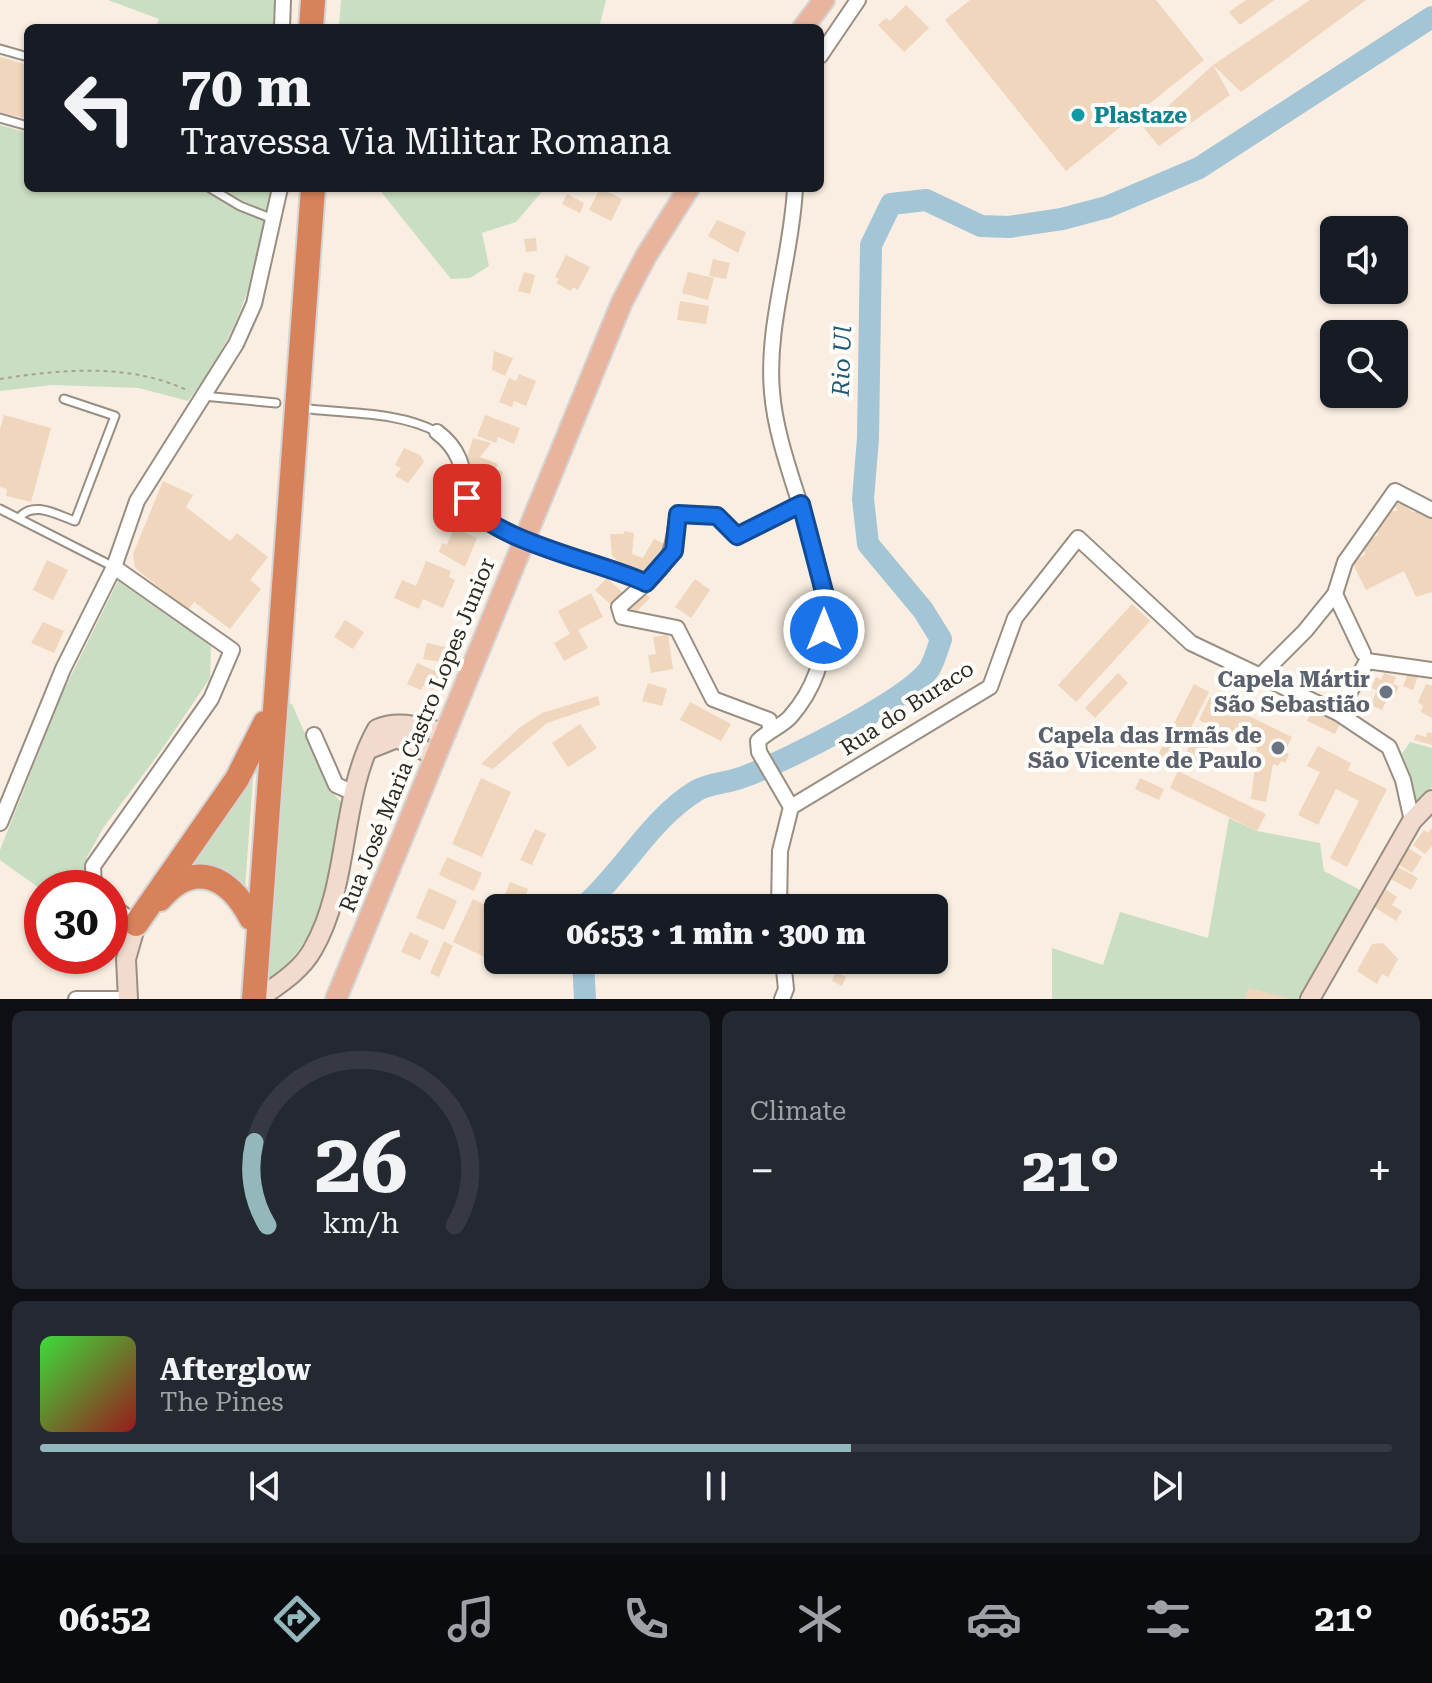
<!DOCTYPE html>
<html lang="en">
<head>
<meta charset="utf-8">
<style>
	:root { --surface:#171b24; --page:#242831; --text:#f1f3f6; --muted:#9ea1a6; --line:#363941; --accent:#94b7bc }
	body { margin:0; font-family:"Roboto Serif",serif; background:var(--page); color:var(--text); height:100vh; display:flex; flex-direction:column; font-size:30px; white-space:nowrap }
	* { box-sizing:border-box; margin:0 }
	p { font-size:26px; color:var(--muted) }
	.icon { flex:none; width:44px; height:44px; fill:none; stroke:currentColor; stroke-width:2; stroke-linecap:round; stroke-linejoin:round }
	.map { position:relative; height:999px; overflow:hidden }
	.details { display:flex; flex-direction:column; gap:12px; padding:12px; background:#0d0f14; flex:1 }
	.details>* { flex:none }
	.guide { position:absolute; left:24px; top:24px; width:800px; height:168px; border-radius:12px; box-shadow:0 2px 6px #0004; background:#171b24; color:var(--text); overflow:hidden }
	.buttons { position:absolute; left:1320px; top:216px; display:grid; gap:16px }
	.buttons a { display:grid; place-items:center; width:88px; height:88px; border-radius:12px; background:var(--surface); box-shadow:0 2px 6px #0004; font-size:40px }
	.speed { position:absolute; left:24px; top:870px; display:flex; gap:16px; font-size:40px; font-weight:700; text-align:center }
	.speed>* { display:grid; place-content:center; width:104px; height:104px; border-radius:50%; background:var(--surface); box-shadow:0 2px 6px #0004; line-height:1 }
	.speed .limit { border:12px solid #d22; background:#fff; color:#111 }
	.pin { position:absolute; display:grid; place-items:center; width:68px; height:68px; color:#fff; margin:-34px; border-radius:16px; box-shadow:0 4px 12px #0006 }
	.me { position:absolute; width:88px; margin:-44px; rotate:0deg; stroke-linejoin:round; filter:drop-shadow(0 0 6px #0008) }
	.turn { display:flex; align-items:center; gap:28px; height:168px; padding:0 24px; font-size:36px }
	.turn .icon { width:104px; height:104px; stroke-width:2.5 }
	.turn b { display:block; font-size:56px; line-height:68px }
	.big { font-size:60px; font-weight:800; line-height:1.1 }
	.details .card { flex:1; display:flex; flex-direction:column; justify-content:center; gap:12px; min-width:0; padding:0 28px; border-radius:12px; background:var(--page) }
	.details .dial { align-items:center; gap:0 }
	.dial svg { height:208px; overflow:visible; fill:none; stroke:var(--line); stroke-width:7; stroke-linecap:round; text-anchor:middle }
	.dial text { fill:var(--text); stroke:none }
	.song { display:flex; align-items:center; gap:24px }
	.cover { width:96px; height:96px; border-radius:12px; background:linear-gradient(135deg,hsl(120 70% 55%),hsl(0 70% 35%)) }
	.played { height:8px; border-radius:4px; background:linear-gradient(90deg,var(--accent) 60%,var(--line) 60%) }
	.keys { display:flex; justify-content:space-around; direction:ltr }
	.heat { display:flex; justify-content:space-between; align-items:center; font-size:44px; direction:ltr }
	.details .tiles { flex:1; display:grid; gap:12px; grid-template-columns:1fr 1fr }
	.card:last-child { grid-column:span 2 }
	.trip { position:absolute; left:484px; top:894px; width:464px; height:80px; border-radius:12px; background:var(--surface); box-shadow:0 2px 6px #0004; font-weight:800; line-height:80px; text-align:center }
	.dock { display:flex; height:128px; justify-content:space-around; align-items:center; background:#090b0e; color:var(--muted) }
	.dock .icon { width:56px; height:56px }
	.dock .on { color:var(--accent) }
	.dock b { font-size:36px; color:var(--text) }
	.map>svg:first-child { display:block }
</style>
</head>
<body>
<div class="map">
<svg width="1432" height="999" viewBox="0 0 1432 999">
	<rect width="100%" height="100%" fill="#f9eee1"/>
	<!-- green -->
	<g fill="#cadec3">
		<polygon points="108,0 277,0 275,28 156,28 159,19"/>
		<polygon points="341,0 606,0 599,28 339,28"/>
		<path d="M0,125l28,8v55h245c-14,79 -34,149 -85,213l-49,-13 -87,-3 -52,6z"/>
		<polygon points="378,188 545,188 516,222 482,233 489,266 470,278 451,279"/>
		<polygon points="118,581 211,646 210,678 158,755 103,828 87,857 83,873 85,888 42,890 0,860 0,850 63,692"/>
		<path d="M285,702l7,2 38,86 14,15c-15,64 -18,141 -81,177z"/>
		<polygon points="1410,742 1432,748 1432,787 1414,806 1411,776 1402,754"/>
		<polygon points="254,764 245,889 174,876"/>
		<polygon points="1229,818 1257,831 1320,843 1324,871 1364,892 1302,999 1052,999 1052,948 1103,965 1120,912 1208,938"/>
	</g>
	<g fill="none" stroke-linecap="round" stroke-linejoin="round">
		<!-- river -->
		<g stroke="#a4c5d6" stroke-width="22">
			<path d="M582,908c41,-35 68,-89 114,-117 13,-8 33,-8 47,-14 39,-14 167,-78 187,-109 5,-9 8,-20 11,-29l-18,-29 -55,-66 -5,-45 5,-61 3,-193 20,-41 35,-4 55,26 28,1 53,-8 45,-12 92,-39 233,-151"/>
			<polyline points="583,960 585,999"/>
		</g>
	</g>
	<!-- building -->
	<g fill="#efd6bd">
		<polygon points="970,0 1156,0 1204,60 1066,171 945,20"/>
		<polygon points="1246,0 1274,0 1240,25 1229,12"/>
		<polygon points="1310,0 1366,0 1241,92 1213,65 1230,95 1159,146 1144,128 1213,65"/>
		<polygon points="906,5 929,28 904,52 878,25 886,18 890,21"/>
		<polygon points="0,57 28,65 28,119 0,112"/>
		<polygon points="600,188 622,199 611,221 589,210"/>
		<polygon points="567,194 584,203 580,213 562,204"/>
		<polygon points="717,220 746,232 738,253 708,236"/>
		<polygon points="536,238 537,251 526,252 524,239"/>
		<polygon points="566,255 590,267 578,290 573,287 571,291 556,283 559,279 555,277"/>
		<polygon points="713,259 730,263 726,279 709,276"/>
		<polygon points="524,272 535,275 530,294 518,291"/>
		<polygon points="688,272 714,278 708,300 682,293"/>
		<polygon points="680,301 709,306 706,324 677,320"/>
		<polygon points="494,351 513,358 505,376 492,370"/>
		<polygon points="519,374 536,381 526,406 514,401 512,407 499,402 509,378 516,381"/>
		<polygon points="4,415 51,428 31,502 6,496 7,489 0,487 0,429"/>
		<polygon points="485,415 520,428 514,444 498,437 496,443 477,436"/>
		<polygon points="473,438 491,443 480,457 498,464 496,469 503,472 495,491 491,489 489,494 473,487 475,481 464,467"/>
		<polygon points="404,448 420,455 424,462 408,483 395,476 401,468 395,465"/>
		<polygon points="163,481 193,495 186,507 230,541 237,533 268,557 250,580 261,589 230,629 194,602 188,610 135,568 133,554"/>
		<polygon points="1401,503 1413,512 1432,512 1432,592 1416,597 1404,571 1366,590 1352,562 1365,555 1362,543 1378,535 1375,527 1389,511 1398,511 1394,505"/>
		<polygon points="454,528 477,538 465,567 439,552 442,543 447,545"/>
		<polygon points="625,531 634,533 632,554 643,558 654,539 665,544 661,551 669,555 659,569 652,565 648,574 622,566 612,555 610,534 623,534"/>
		<polygon points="47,560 68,570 53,600 33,590"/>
		<polygon points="426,561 451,571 449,577 455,580 443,608 423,599 419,609 394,598 402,580 416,586"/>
		<polygon points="607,578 623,593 611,605 595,590"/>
		<polygon points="695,579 710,590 691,618 675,607"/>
		<polygon points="643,591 650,598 634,614 627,606"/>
		<polygon points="591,593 603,617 578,630 588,648 564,661 554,643 570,634 558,611"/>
		<polygon points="1132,604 1150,621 1076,702 1058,685"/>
		<polygon points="345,620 364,632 353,649 334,637"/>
		<polygon points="43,622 64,631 54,653 31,643"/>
		<polygon points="668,635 673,669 651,673 648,655 656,654 653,637"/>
		<polygon points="427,643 450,648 447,663 423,659"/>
		<polygon points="417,663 440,673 433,690 423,686 421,690 407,684"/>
		<polygon points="1408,672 1418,676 1413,690 1403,686"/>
		<polygon points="1118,673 1128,683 1095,718 1085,708"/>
		<polygon points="1384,673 1396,677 1393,684 1399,686 1394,697 1389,695 1382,710 1371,705 1377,690 1371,688 1376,677 1381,680"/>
		<polygon points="648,683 667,689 662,706 642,701"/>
		<polygon points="1194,684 1209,692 1169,771 1154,763"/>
		<polygon points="1426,684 1432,686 1432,718 1421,712 1423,706 1418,702"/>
		<polygon points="598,696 600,705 547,723 493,769 481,764 519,728 542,713"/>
		<polygon points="1210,697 1292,737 1285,752 1289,754 1285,763 1281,761 1278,766 1273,764 1266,802 1251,799 1257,748 1199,720"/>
		<polygon points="690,702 731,724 721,741 680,720"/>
		<polygon points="1312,711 1340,724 1335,734 1307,721"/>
		<polygon points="580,724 597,748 568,767 552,743"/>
		<polygon points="1198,726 1214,733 1198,770 1182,763"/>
		<polygon points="1427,732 1432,733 1432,745 1414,740 1416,734 1426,737"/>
		<polygon points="1318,746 1351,763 1348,770 1387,789 1347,867 1330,858 1359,801 1336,789 1318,825 1298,815 1320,772 1307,766"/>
		<polygon points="1178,771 1266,814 1257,831 1170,788"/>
		<polygon points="481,778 511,792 482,857 452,844"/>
		<polygon points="1140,778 1164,789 1159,800 1135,789"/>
		<polygon points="1432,828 1432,846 1425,854 1413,845 1424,830 1428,833"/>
		<polygon points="535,829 546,834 532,865 520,860"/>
		<polygon points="1408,848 1422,857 1412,873 1398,864"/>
		<polygon points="447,857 482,873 474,891 439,875"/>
		<polygon points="1396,866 1418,878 1411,890 1389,878"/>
		<polygon points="510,882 528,889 521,908 502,902"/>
		<polygon points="429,888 457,901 444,930 416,918"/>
		<polygon points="1384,888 1397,897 1392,905 1402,911 1396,921 1373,906"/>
		<polygon points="825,894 846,908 816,908"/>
		<polygon points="473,899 498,911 498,938 489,959 453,942"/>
		<polygon points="410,932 429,941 420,960 401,952"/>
		<polygon points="444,941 453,946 439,977 430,973"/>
		<polygon points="1383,943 1398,959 1388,977 1382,974 1377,984 1357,971 1372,944"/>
		<polygon points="836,972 846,977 842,986 832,981"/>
		<polygon points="1248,988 1288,998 1288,999 1245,999"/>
	</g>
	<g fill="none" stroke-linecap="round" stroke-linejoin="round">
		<defs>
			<g id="lane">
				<polyline points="0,49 28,57"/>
				<polyline points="0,118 28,126"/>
				<polyline points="210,188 240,206 273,219"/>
				<polyline points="203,396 276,403"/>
				<path d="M310,409c42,5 89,3 127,23"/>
				<polyline points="0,509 114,567"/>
				<path d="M19,518c14,-18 38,-3 56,3l40,-105 -51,-17"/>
			</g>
			<g id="street">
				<polyline points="282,28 283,0"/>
				<polyline points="820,56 858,0"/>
				<path d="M437,432c40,30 18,64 38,81 40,35 121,45 171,70l-27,24 3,10 55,11 36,71 56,21 1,8"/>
				<path d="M646,583c28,-24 26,-35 32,-69l39,2 20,20 64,-32"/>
				<polyline points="1335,594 1345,562 1395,491 1432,510"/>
				<polyline points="1262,674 1305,631 1335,594 1363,653"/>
				<polyline points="1338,713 1367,661 1432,670"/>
				<polyline points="314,735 336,785 354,793"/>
				<polyline points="791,807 990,687 1015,618 1078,538 1191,643 1338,713 1389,747 1403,780 1412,821"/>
				<polyline points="0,823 63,669 114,567 137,501 236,344 254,304 280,188"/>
				<polyline points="94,888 93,866 211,699 232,650 114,567"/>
				<polyline points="110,904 136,924"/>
				<path d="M779,908l1,-57 11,-44 -32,-55 -1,-11c11,-11 26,-16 33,-25 83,-96 -11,-220 -19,-324 -6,-68 20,-136 23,-204"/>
				<polyline points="76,999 128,999"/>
				<polyline points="782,999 786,989 783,960"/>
			</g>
			<g id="secondary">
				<polyline points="367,750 397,738 436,756"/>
				<polyline points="128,999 126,959 136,924"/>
				<path d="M258,999c20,-14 43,-28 55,-50 38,-66 26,-153 64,-220 23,-10 46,-1 69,4"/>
				<polyline points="1310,999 1412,821 1432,800"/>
			</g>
			<g id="primary">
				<polyline points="803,28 824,0"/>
				<polyline points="336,999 622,302 646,256 689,188"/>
			</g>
			<g id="highway">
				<polyline points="311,28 313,0"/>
				<path d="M160,899c35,-41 70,-21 91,19"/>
				<polyline points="136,924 237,779 265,723"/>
				<polyline points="254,999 313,188"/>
			</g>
		</defs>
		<!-- lane casing -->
		<use href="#lane" stroke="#988e82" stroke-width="11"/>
		<!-- street casing -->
		<use href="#street" stroke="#988e82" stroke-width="18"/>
		<!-- secondary casing -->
		<use href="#secondary" stroke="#988e82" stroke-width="22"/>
		<!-- primary casing -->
		<use href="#primary" stroke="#d5d4d3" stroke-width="24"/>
		<!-- highway casing -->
		<use href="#highway" stroke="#d5d4d3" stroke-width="28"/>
		<!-- path -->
		<path stroke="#a8a097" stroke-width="2" stroke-dasharray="4 4" stroke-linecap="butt" d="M0,379c63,-10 130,-16 189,12"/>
		<!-- lane -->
		<use href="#lane" stroke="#fff" stroke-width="7"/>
		<!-- street -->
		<use href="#street" stroke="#fff" stroke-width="14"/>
		<!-- secondary -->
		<use href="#secondary" stroke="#f3dace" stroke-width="18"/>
		<!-- primary -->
		<use href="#primary" stroke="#e8b49d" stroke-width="20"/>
		<!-- highway -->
		<use href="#highway" stroke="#d8825b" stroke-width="24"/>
	</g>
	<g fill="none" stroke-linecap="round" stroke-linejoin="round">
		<defs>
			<path id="route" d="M467,498c14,41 139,65 179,85l28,-32 4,-37 39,2 20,20 64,-32 26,99 -3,27"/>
		</defs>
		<!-- route casing -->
		<use href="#route" stroke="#114b97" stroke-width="20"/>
		<!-- route -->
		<use href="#route" stroke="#1a73e8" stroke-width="14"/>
	</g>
	<!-- markers -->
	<circle fill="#0f9aa8" stroke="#fffdfa" stroke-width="3" cx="1078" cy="115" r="8"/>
	<g fill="#6b7280" stroke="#fffdfa" stroke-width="3">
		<circle cx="1386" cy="692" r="8"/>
		<circle cx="1278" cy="748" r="8"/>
	</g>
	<g text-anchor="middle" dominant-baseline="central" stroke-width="8" stroke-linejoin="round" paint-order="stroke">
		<!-- culture labels -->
		<g font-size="22" font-weight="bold" fill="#0d838f" stroke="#fffdfa" text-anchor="start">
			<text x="1094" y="115">Plastaze</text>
		</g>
		<!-- worship labels -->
		<g font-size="22" font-weight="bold" fill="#5b616d" stroke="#fffdfa" text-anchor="end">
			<text x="1370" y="679">Capela Mártir<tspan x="1370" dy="25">São Sebastião</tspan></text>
			<text x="1262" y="735">Capela das Irmãs de<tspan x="1262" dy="25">São Vicente de Paulo</tspan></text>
		</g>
		<!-- street labels -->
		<g font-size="22" fill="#2c2824" stroke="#fffdfa">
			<text transform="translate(907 708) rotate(-33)">Rua do Buraco</text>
			<text transform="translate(417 735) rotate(-68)">Rua José Maria Castro Lopes Junior</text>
		</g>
		<!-- water labels -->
		<g font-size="24" font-style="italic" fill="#215a75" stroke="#fffdfa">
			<text transform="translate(842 361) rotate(-88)">Rio Ul</text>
		</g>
	</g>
</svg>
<div class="buttons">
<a><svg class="icon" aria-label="sound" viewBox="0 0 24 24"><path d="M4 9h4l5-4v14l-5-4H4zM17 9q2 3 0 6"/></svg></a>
<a><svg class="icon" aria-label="search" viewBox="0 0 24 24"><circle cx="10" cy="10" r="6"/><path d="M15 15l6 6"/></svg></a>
</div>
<div class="speed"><div class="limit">30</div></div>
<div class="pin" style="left:467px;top:498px;background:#d93025"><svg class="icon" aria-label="arrive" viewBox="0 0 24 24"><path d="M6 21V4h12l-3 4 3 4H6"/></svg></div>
<svg class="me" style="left:824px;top:630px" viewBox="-20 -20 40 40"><circle r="17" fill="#1a73e8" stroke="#fff" stroke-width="3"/><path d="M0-11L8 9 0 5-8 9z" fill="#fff"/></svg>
<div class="trip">06:53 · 1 min · 300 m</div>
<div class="guide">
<div class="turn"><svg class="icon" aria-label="left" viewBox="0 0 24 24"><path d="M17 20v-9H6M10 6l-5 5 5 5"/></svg><div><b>70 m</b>Travessa Via Militar Romana</div></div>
</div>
</div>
<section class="details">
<div class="tiles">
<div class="card dial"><svg viewBox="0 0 100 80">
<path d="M14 69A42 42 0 1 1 86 69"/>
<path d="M14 69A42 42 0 0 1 9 37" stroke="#94b7bc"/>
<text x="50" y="56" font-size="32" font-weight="700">26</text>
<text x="50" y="72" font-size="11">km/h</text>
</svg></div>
<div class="card"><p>Climate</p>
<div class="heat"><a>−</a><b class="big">21°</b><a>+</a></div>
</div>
<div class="card">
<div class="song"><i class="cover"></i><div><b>Afterglow</b><p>The Pines</p></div></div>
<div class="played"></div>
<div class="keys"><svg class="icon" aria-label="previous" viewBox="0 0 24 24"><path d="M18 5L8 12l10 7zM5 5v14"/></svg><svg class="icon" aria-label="pause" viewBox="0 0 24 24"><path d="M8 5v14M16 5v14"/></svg><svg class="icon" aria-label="next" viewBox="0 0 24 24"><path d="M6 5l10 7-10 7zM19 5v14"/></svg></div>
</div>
</div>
</section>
<nav class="dock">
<b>06:52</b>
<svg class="icon on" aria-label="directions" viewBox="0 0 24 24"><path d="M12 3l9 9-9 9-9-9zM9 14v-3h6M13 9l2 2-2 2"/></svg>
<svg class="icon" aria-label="music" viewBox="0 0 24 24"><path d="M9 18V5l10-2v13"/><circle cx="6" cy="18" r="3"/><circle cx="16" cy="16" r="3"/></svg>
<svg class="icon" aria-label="phone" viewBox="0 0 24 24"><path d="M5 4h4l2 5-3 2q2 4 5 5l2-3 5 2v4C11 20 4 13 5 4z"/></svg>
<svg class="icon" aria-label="climate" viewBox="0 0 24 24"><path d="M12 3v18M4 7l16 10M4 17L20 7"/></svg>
<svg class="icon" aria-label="car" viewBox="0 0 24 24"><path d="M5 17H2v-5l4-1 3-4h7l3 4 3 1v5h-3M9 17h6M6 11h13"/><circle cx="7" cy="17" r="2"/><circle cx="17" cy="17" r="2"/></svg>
<svg class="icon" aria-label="filters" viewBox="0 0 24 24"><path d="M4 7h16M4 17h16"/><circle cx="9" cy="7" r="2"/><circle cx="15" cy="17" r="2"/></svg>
<b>21°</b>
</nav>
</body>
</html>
